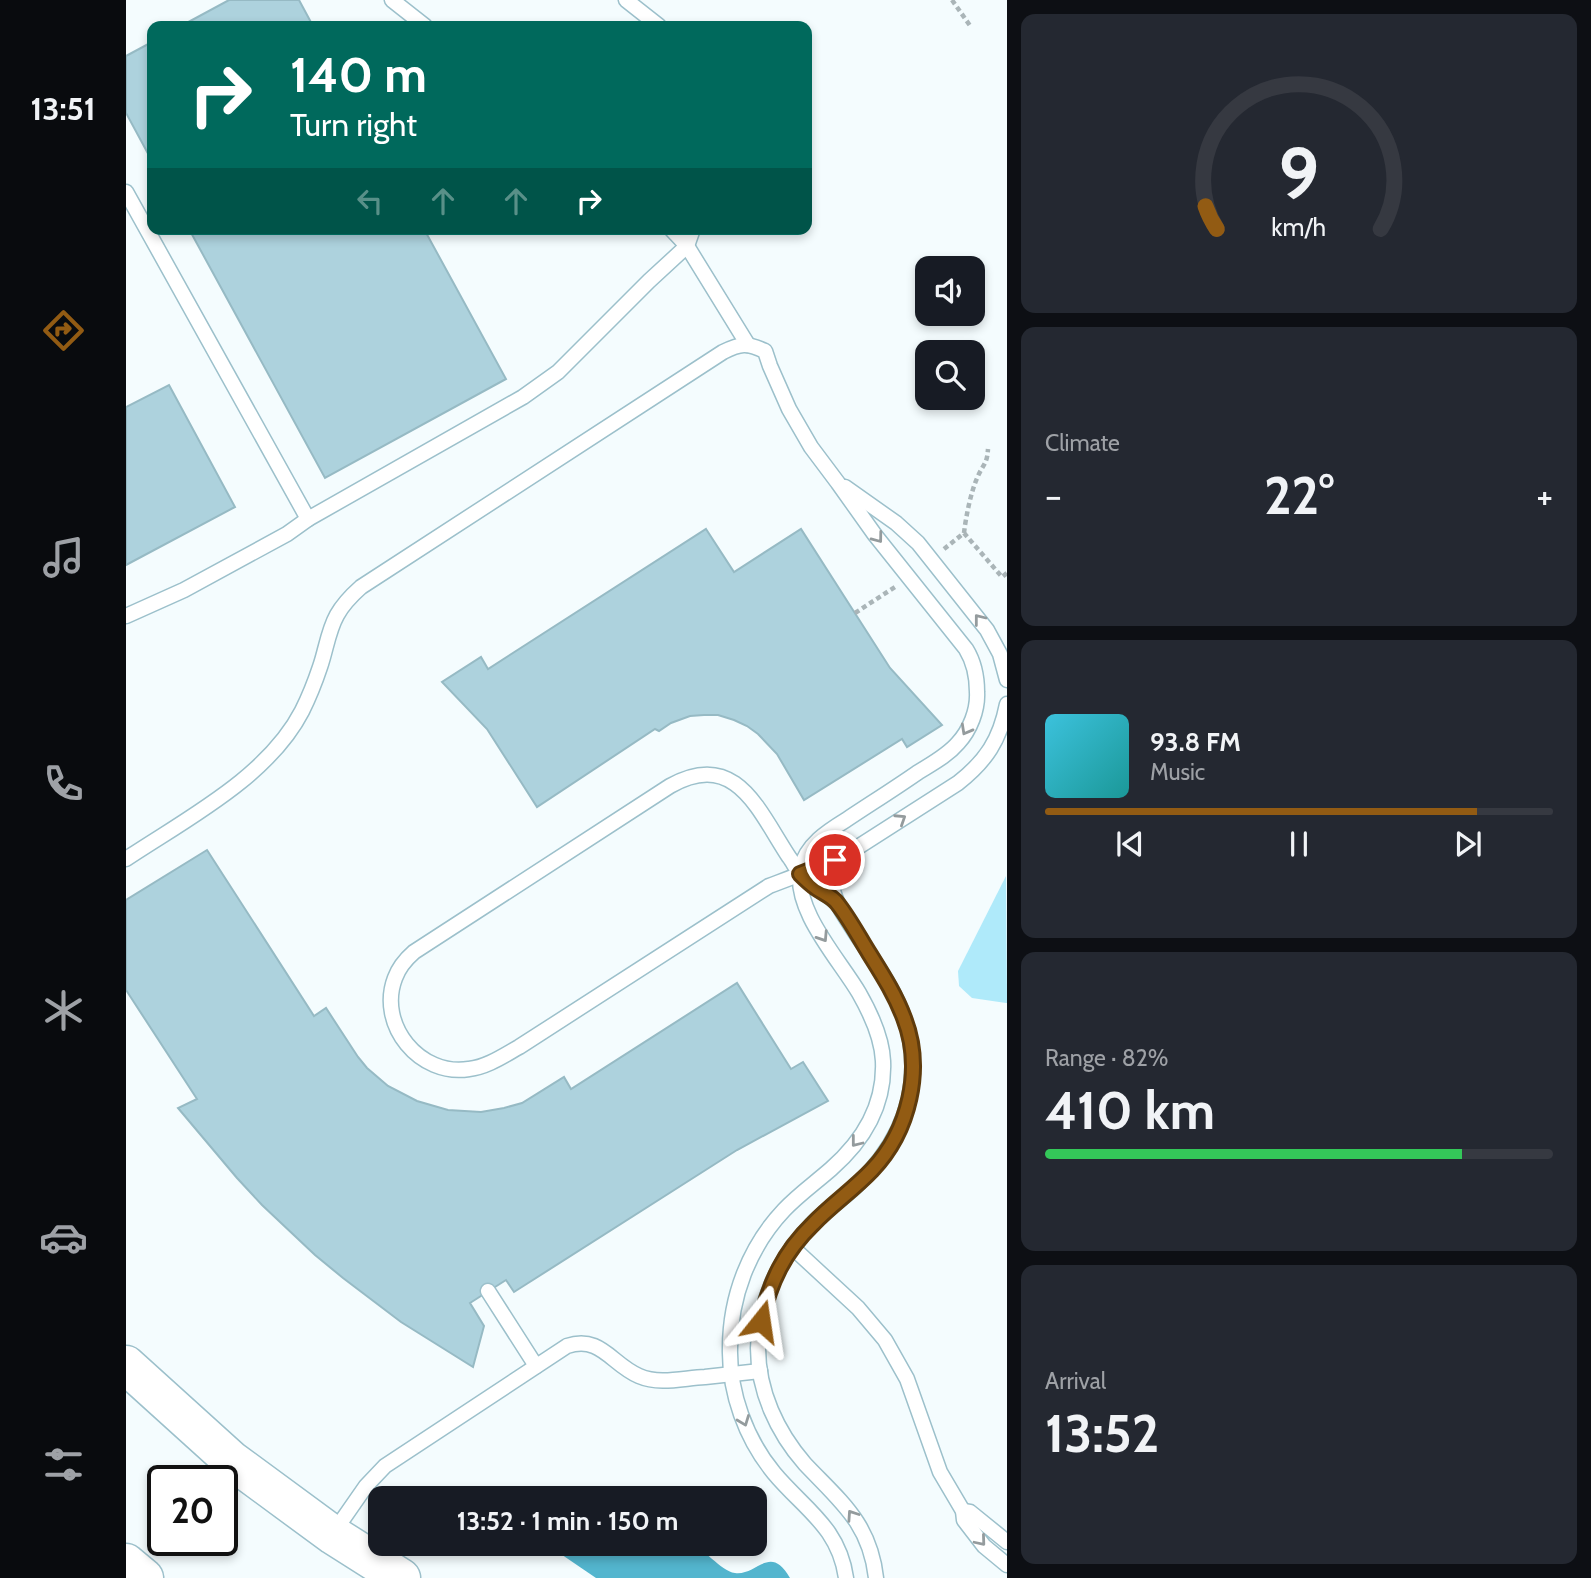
<!DOCTYPE html>
<html lang="en">
<head>
<meta charset="utf-8">
<style>
	:root { --surface:#171b24; --page:#242831; --text:#f1f3f6; --muted:#9ea1a6; --line:#363941; --accent:#925b13 }
	body { margin:0; font-family:Cabin,sans-serif; background:var(--page); color:var(--text); height:100vh; display:flex; flex-direction:column; font-size:26px; white-space:nowrap }
	* { box-sizing:border-box; margin:0 }
	p { font-size:23px; color:var(--muted) }
	.icon { flex:none; width:38px; height:38px; fill:none; stroke:currentColor; stroke-width:2; stroke-linecap:round; stroke-linejoin:round }
	.map { position:relative; flex:1; overflow:hidden }
	.drawer { display:flex; flex-direction:column; gap:14px; padding:14px; background:#0d0f14; width:584px }
	.drawer>* { flex:none }
	.top-card { position:absolute; left:21px; top:21px; width:665px; height:214px; border-radius:14px; box-shadow:0 4px 10px #0003; background:#00695c; color:#fff; overflow:hidden }
	.tools { position:absolute; left:789px; top:256px; display:grid; gap:14px }
	.tools a { display:grid; place-items:center; width:70px; height:70px; border-radius:14px; background:var(--surface); box-shadow:0 4px 10px #0003; font-size:35px }
	.speed { position:absolute; left:21px; top:1465px; display:flex; gap:14px; font-size:35px; font-weight:700; text-align:center }
	.speed>* { display:grid; place-content:center; width:91px; height:91px; border-radius:50%; background:var(--surface); box-shadow:0 4px 10px #0003; line-height:1 }
	.speed .limit { border:4px solid #111; border-radius:10px; background:#fff; color:#111 }
	.pin { position:absolute; display:grid; place-items:center; width:60px; height:60px; color:#fff; margin:-30px; border:4px solid #fff; border-radius:50%; box-shadow:0 2px 7px #0007 }
	.me { position:absolute; width:77px; margin:-38px; rotate:15deg; stroke-linejoin:round; filter:drop-shadow(0 0 5px #0008) }
	.turn { display:flex; align-items:center; gap:24px; height:147px; padding:0 28px; font-size:32px }
	.turn .icon { width:91px; height:91px; stroke-width:2.5 }
	.turn b { display:block; font-size:49px; line-height:60px }
	.lanes { display:flex; align-items:center; height:66px; padding:0 28px; background:#0003; justify-content:center; gap:35px; direction:ltr }
	.lanes .off { opacity:.35 }
	.big { font-size:52px; font-weight:700; line-height:1.1 }
	.drawer .tile { flex:1; display:flex; flex-direction:column; justify-content:center; gap:10px; min-width:0; padding:0 24px; border-radius:14px; background:var(--page) }
	.drawer .dial { align-items:center; gap:0 }
	.dial svg { height:182px; overflow:visible; fill:none; stroke:var(--line); stroke-width:7; stroke-linecap:round; text-anchor:middle }
	.dial text { fill:var(--text); stroke:none }
	.song { display:flex; align-items:center; gap:21px }
	.cover { width:84px; height:84px; border-radius:10px; background:linear-gradient(135deg,hsl(190 70% 55%),hsl(180 70% 35%)) }
	.played { height:7px; border-radius:4px; background:linear-gradient(90deg,var(--accent) 85%,var(--line) 85%) }
	.keys { display:flex; justify-content:space-around; direction:ltr }
	.heat { display:flex; justify-content:space-between; align-items:center; font-size:38px; direction:ltr }
	.charge { height:10px; border-radius:5px; background:linear-gradient(90deg,#34c759 82%,var(--line) 0) }
	.trip { position:absolute; left:242px; top:1486px; width:399px; height:70px; border-radius:14px; background:var(--surface); box-shadow:0 4px 10px #0003; font-weight:700; line-height:70px; text-align:center }
	main { display:flex; flex:1; min-height:0 }
	.tabs { display:flex; flex-direction:column; width:126px; justify-content:space-around; align-items:center; background:#090b0e; color:var(--muted) }
	.tabs .icon { width:49px; height:49px }
	.tabs .active { color:var(--accent) }
	.tabs b { font-size:32px; color:var(--text) }
	.map>svg:first-child { display:block }
</style>
</head>
<body>
<main>
<nav class="tabs">
<b>13:51</b>
<svg class="icon active" aria-label="directions" viewBox="0 0 24 24"><path d="M12 3l9 9-9 9-9-9zM9 14v-3h6M13 9l2 2-2 2"/></svg>
<svg class="icon" aria-label="music" viewBox="0 0 24 24"><path d="M9 18V5l10-2v13"/><circle cx="6" cy="18" r="3"/><circle cx="16" cy="16" r="3"/></svg>
<svg class="icon" aria-label="phone" viewBox="0 0 24 24"><path d="M5 4h4l2 5-3 2q2 4 5 5l2-3 5 2v4C11 20 4 13 5 4z"/></svg>
<svg class="icon" aria-label="climate" viewBox="0 0 24 24"><path d="M12 3v18M4 7l16 10M4 17L20 7"/></svg>
<svg class="icon" aria-label="car" viewBox="0 0 24 24"><path d="M5 17H2v-5l4-1 3-4h7l3 4 3 1v5h-3M9 17h6M6 11h13"/><circle cx="7" cy="17" r="2"/><circle cx="17" cy="17" r="2"/></svg>
<svg class="icon" aria-label="filters" viewBox="0 0 24 24"><path d="M4 7h16M4 17h16"/><circle cx="9" cy="7" r="2"/><circle cx="15" cy="17" r="2"/></svg>
</nav>
<div class="map">
<svg width="881" height="1578" viewBox="0 0 881 1578">
	<rect width="100%" height="100%" fill="#f4fcfe"/>
	<!-- green -->
	<polygon fill="#afeafa" points="880,876 881,1003 880,1003 846,998 833,986 832,971"/>
	<!-- water -->
	<path fill="#53b5ce" d="M417,1544c36,-1 73,0 109,0 10,0 29,-3 38,0 14,3 30,27 45,29 22,3 35,-30 55,5h-194l-47,-32z"/>
	<!-- building -->
	<g fill="#add2dd" stroke="#96bac4" stroke-width="2">
		<polygon points="103,0 173,0 187,26 55,26"/>
		<polygon points="26,42 26,161 0,113 0,56"/>
		<polygon points="63,229 298,229 380,379 199,478"/>
		<polygon points="43,385 109,507 0,565 0,407"/>
		<polygon points="580,529 608,572 675,529 764,668 816,725 781,747 776,739 678,800 651,754 632,734 621,726 608,720 592,715 578,715 564,716 545,723 533,731 529,729 411,807 361,729 316,682 355,657 362,669"/>
		<polygon points="81,850 188,1016 200,1008 232,1057 241,1068 262,1086 291,1101 322,1110 355,1112 378,1108 396,1103 438,1077 445,1089 611,983 665,1069 677,1062 702,1101 611,1150 388,1292 380,1280 344,1303 358,1326 347,1367 275,1322 217,1278 189,1255 136,1205 111,1178 52,1108 71,1099 0,990 0,900"/>
	</g>
	<g fill="none" stroke-linecap="round" stroke-linejoin="round">
		<defs>
			<g id="lane">
				<polyline points="266,0 299,26"/>
				<polyline points="500,0 533,26"/>
				<polyline points="0,192 182,519 161,534 58,590 0,616"/>
				<polyline points="545,229 561,246 622,345"/>
				<polyline points="719,487 770,523 792,543 861,630 874,654 881,680"/>
				<polyline points="182,519 397,397 432,372 523,281 561,246 567,229"/>
				<path d="M0,859c60,-40 142,-82 176,-148 7,-14 13,-29 18,-44 6,-17 8,-36 17,-52 6,-11 15,-20 24,-28l362,-235c18,-9 24,-9 42,-1l5,15 19,43 22,38 27,36 37,52 91,114c8,13 11,27 11,43 1,18 -7,38 -19,51 -11,13 -27,21 -41,30 -23,16 -47,31 -71,47 -18,11 -40,25 -45,48 -9,41 38,91 58,125 12,21 23,44 24,68 2,44 -20,80 -52,108 -16,14 -33,26 -47,41 -35,37 -54,87 -54,138 -1,45 16,91 44,125 30,36 65,54 72,105"/>
				<path d="M712,904c-11,-11 -27,-17 -37,-29 -5,-6 -8,-13 -12,-18 -31,-47 -53,-108 -119,-71l-256,166c-8,7 -15,15 -19,26 -18,47 25,99 74,91 18,-2 34,-13 50,-22l250,-161c29,-11 57,-21 84,-36"/>
				<polyline points="666,1247 732,1308 759,1340 781,1379 814,1472 837,1511 838,1520 858,1546 881,1565"/>
				<polyline points="362,1291 410,1366"/>
				<polyline points="837,1511 844,1512 881,1542"/>
				<path d="M208,1532l32,-46 19,-20 182,-120c34,-11 44,18 72,30 21,9 44,2 66,1 18,-2 36,-4 55,-6"/>
				<path d="M750,1578c-6,-55 -36,-77 -71,-114 -28,-32 -47,-73 -47,-116 1,-47 21,-89 53,-123 14,-14 30,-25 44,-38 41,-39 64,-85 56,-142 -6,-42 -33,-78 -56,-113 -8,-13 -19,-27 -22,-42 -3,-13 2,-24 11,-34l114,-73c28,-22 42,-43 49,-79"/>
			</g>
			<polyline id="secondary" points="0,1365 105,1460 207,1535 275,1578"/>
			<polyline id="highway" points="0,1563 18,1578"/>
		</defs>
		<!-- lane casing -->
		<use href="#lane" stroke="#9cc0cb" stroke-width="17"/>
		<!-- secondary casing -->
		<use href="#secondary" stroke="#9cc0cb" stroke-width="41"/>
		<!-- highway casing -->
		<use href="#highway" stroke="#9cc0cb" stroke-width="41"/>
		<!-- path -->
		<g stroke="#aab5b8" stroke-width="4.5" stroke-dasharray="5 3.5" stroke-linecap="butt">
			<polyline points="826,0 845,27"/>
			<path d="M838,533c2,-17 7,-42 14,-57 6,-13 9,-12 10,-27"/>
			<polyline points="818,549 838,533 876,577 881,573"/>
			<polyline points="729,613 769,587"/>
		</g>
		<!-- lane -->
		<use href="#lane" stroke="#fff" stroke-width="14"/>
		<!-- secondary -->
		<use href="#secondary" stroke="#fff" stroke-width="38"/>
		<!-- highway -->
		<use href="#highway" stroke="#fff" stroke-width="38"/>
	</g>
	<!-- one-way arrows -->
	<defs><path id="oneway-chevron" d="M-2-3.5L2.5 0L-2 3.5" fill="none" stroke-width="1.6" stroke-linecap="round" stroke-linejoin="round" transform="scale(1.75)"/></defs>
	<g stroke="#949b9d">
		<use href="#oneway-chevron" transform="translate(752 538) rotate(53)"/>
		<use href="#oneway-chevron" transform="translate(853 619) rotate(-128)"/>
		<use href="#oneway-chevron" transform="translate(840 730) rotate(119)"/>
		<use href="#oneway-chevron" transform="translate(775 819) rotate(-33)"/>
		<use href="#oneway-chevron" transform="translate(697 937) rotate(57)"/>
		<use href="#oneway-chevron" transform="translate(730 1142) rotate(128)"/>
		<use href="#oneway-chevron" transform="translate(618 1421) rotate(69)"/>
		<use href="#oneway-chevron" transform="translate(726 1515) rotate(-124)"/>
		<use href="#oneway-chevron" transform="translate(855 1541) rotate(50)"/>
	</g>
	<g fill="none" stroke-linecap="round" stroke-linejoin="round">
		<defs>
			<path id="route" d="M635,1321c9,-39 23,-69 52,-97 18,-19 40,-34 59,-54 37,-39 52,-101 32,-152 -9,-24 -22,-44 -35,-65 -10,-16 -20,-35 -32,-50 -5,-7 -14,-10 -21,-15 -6,-4 -11,-9 -16,-14l35,-14"/>
		</defs>
		<!-- route casing -->
		<use href="#route" stroke="#5f3b0c" stroke-width="18"/>
		<!-- route -->
		<use href="#route" stroke="#925b13" stroke-width="12"/>
	</g>
</svg>
<div class="tools">
<a><svg class="icon" aria-label="sound" viewBox="0 0 24 24"><path d="M4 9h4l5-4v14l-5-4H4zM17 9q2 3 0 6"/></svg></a>
<a><svg class="icon" aria-label="search" viewBox="0 0 24 24"><circle cx="10" cy="10" r="6"/><path d="M15 15l6 6"/></svg></a>
</div>
<div class="speed"><div class="limit">20</div></div>
<div class="pin" style="left:709px;top:860px;background:#d93025"><svg class="icon" aria-label="arrive" viewBox="0 0 24 24"><path d="M6 21V4h12l-3 4 3 4H6"/></svg></div>
<svg class="me" style="left:635px;top:1321px" viewBox="-20 -20 40 40"><path d="M0-17L14 15 0 8-14 15z" fill="#925b13" stroke="#fff" stroke-width="4"/></svg>
<div class="trip">13:52 · 1 min · 150 m</div>
<div class="top-card">
<div class="turn"><svg class="icon" aria-label="right" viewBox="0 0 24 24"><path d="M7 20v-9h11M14 6l5 5-5 5"/></svg><div><b>140 m</b>Turn right</div></div>
<div class="lanes"><svg class="icon off" aria-label="left" viewBox="0 0 24 24"><path d="M17 20v-9H6M10 6l-5 5 5 5"/></svg><svg class="icon off" aria-label="ahead" viewBox="0 0 24 24"><path d="M12 20V5M6 11l6-6 6 6"/></svg><svg class="icon off" aria-label="ahead" viewBox="0 0 24 24"><path d="M12 20V5M6 11l6-6 6 6"/></svg><svg class="icon" aria-label="right" viewBox="0 0 24 24"><path d="M7 20v-9h11M14 6l5 5-5 5"/></svg></div>
</div>
</div>
<section class="drawer">
<div class="tile dial"><svg viewBox="0 0 100 80">
<path d="M14 69A42 42 0 1 1 86 69"/>
<path d="M14 69A42 42 0 0 1 9 59" stroke="#925b13"/>
<text x="50" y="56" font-size="32" font-weight="700">9</text>
<text x="50" y="72" font-size="11">km/h</text>
</svg></div>
<div class="tile"><p>Climate</p>
<div class="heat"><a>−</a><b class="big">22°</b><a>+</a></div>
</div>
<div class="tile">
<div class="song"><i class="cover"></i><div><b>93.8 FM</b><p>Music</p></div></div>
<div class="played"></div>
<div class="keys"><svg class="icon" aria-label="previous" viewBox="0 0 24 24"><path d="M18 5L8 12l10 7zM5 5v14"/></svg><svg class="icon" aria-label="pause" viewBox="0 0 24 24"><path d="M8 5v14M16 5v14"/></svg><svg class="icon" aria-label="next" viewBox="0 0 24 24"><path d="M6 5l10 7-10 7zM19 5v14"/></svg></div>
</div>
<div class="tile"><p>Range · 82%</p><b class="big">410 km</b><div class="charge"></div></div>
<div class="tile"><p>Arrival</p><b class="big">13:52</b></div>
</section>
</main>
</body>
</html>
